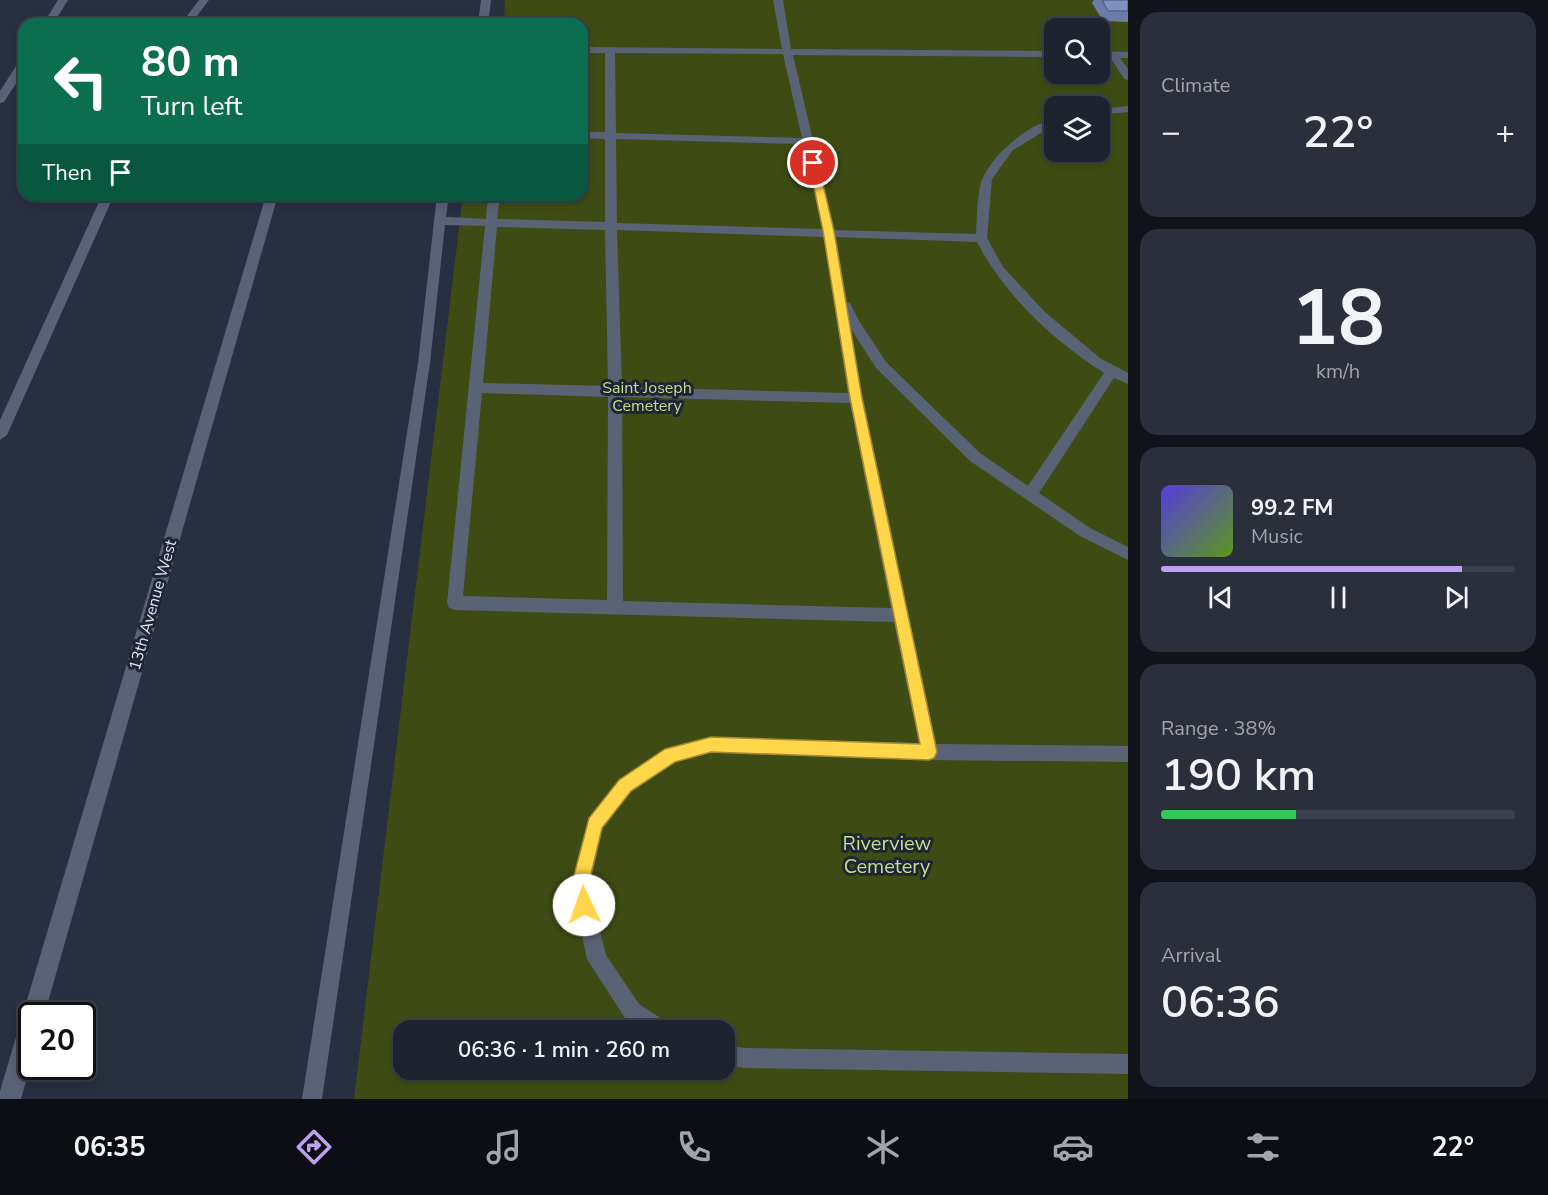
<!DOCTYPE html>
<html lang="en">
<head>
<meta charset="utf-8">
<style>
	:root { --surface:#1e2330; --page:#2b2f3c; --text:#f1f3f6; --muted:#a1a4ab; --line:#3c404c; --accent:#bca0f2 }
	body { margin:0; font-family:"Nunito Sans",sans-serif; background:var(--page); color:var(--text); height:100vh; display:flex; flex-direction:column; font-size:22px; white-space:nowrap }
	* { box-sizing:border-box; margin:0 }
	p { font-size:20px; color:var(--muted) }
	.icon { flex:none; width:33px; height:33px; fill:none; stroke:currentColor; stroke-width:2; stroke-linecap:round; stroke-linejoin:round }
	.map { position:relative; flex:1; overflow:hidden }
	.panel { display:flex; flex-direction:column; gap:12px; padding:12px; background:#10131a; width:420px }
	.panel>* { flex:none }
	.hud { position:absolute; left:18px; top:18px; width:570px; height:183px; border-radius:18px; box-shadow:0 3px 9px #0003,0 0 0 2px var(--line); background:#0b6e4f; color:#fff; overflow:hidden }
	.tools { position:absolute; left:1044px; top:18px; display:grid; gap:12px }
	.tools a { display:grid; place-items:center; width:66px; height:66px; border-radius:12px; background:var(--surface); box-shadow:0 3px 9px #0003,0 0 0 2px var(--line); font-size:30px }
	.speed { position:absolute; left:18px; top:1002px; display:flex; gap:12px; font-size:30px; font-weight:700; text-align:center }
	.speed>* { display:grid; place-content:center; width:78px; height:78px; border-radius:50%; background:var(--surface); box-shadow:0 3px 9px #0003,0 0 0 2px var(--line); line-height:1 }
	.speed .limit { border:3px solid #111; border-radius:9px; background:#fff; color:#111 }
	.pin { position:absolute; display:grid; place-items:center; width:51px; height:51px; color:#fff; margin:-26px; border:3px solid #fff; border-radius:50%; box-shadow:0 2px 6px #0007 }
	.me { position:absolute; width:66px; margin:-33px; rotate:357deg; stroke-linejoin:round; filter:drop-shadow(0 0 4px #0008) }
	.turn { display:flex; align-items:center; gap:21px; height:126px; padding:0 24px; font-size:27px }
	.turn .icon { width:78px; height:78px; stroke-width:2.5 }
	.turn b { display:block; font-size:42px; line-height:51px }
	.then { display:flex; align-items:center; height:57px; padding:0 24px; background:#0003; gap:12px; font-size:22px }
	.big { font-size:45px; font-weight:600; line-height:1.1 }
	.panel .widget { flex:1; display:flex; flex-direction:column; justify-content:center; gap:9px; min-width:0; padding:0 21px; border-radius:18px; background:var(--page) }
	.panel .dial { align-items:center; gap:0 }
	.dial b { font-size:78px; line-height:1 }
	.song { display:flex; align-items:center; gap:18px }
	.cover { width:72px; height:72px; border-radius:9px; background:linear-gradient(135deg,hsl(250 70% 55%),hsl(90 70% 35%)) }
	.played { height:6px; border-radius:3px; background:linear-gradient(90deg,var(--accent) 85%,var(--line) 85%) }
	.keys { display:flex; justify-content:space-around; direction:ltr }
	.heat { display:flex; justify-content:space-between; align-items:center; font-size:33px; direction:ltr }
	.charge { height:9px; border-radius:4px; background:linear-gradient(90deg,#34c759 38%,var(--line) 0) }
	.trip { position:absolute; left:393px; top:1020px; width:342px; height:60px; border-radius:18px; background:var(--surface); box-shadow:0 3px 9px #0003,0 0 0 2px var(--line); font-weight:600; line-height:60px; text-align:center }
	.tabs { display:flex; height:96px; justify-content:space-around; align-items:center; background:#0c0e13; color:var(--muted) }
	.tabs .icon { width:42px; height:42px }
	.tabs .on { color:var(--accent) }
	.tabs b { font-size:27px; color:var(--text) }
	main { display:flex; flex:1; min-height:0 }
	.map>svg:first-child { display:block }
</style>
</head>
<body>
<main>
<div class="map">
<svg width="1128" height="1099" viewBox="0 0 1128 1099">
	<rect width="100%" height="100%" fill="#282f40"/>
	<!-- green -->
	<path fill="#3e4c14" fill-rule="evenodd" d="M505,0h623v1099h-774l109,-904h119v-171h-78zM1054,28h46v46h-46zM1054,106h46v46h-46zM404,1030h320v40h-320z"/>
	<g fill="none" stroke-linecap="round" stroke-linejoin="round">
		<!-- service -->
		<g fill="#5a6275" fill-rule="evenodd">
			<polygon points="199,0 209,0 191,24 181,24"/>
			<path d="M773,0h10l8,49 263,2v6l-261,-2 41,175 142,4c1,-15 1,-44 7,-57 12,-24 44,-52 71,-58v6l-41,25 -21,29 -5,59 16,29 42,45 55,46 28,15v11l-14,-6 -75,115 51,35 38,19v13l-48,-24 -110,-75 -94,-93 -25,-39 12,69 73,346 192,2v16l-199,-2 -218,-7 -36,9 -44,30 -28,36 -14,59 17,68 33,49 29,19 3,7h-27l-19,-12 -38,-59 -16,-72 18,-69 30,-38 46,-31 46,-12 208,6 -25,-121 -439,-12 -6,-2 -2,-5 38,-377 -40,-1 -15,138 -108,736h-20l116,-736 19,-168h12l-3,22 40,2 2,-24h12l-3,24 108,3v-83l-23,-1v-6h23v-79h-23v-6l200,2zM615,53l168,1 19,84 -186,-5zM616,139l187,5 20,85 -206,-6zM497,227l108,3 3,156 -125,-3zM617,230l207,7 24,156 -226,-6zM836,237l141,5c28,54 76,98 127,131l-76,113 -48,-33 -94,-91 -27,-41 -9,-18 -3,-1zM482,393l126,4 -1,203 -144,-4zM622,397l228,6 41,205 -268,-7z"/>
			<polygon points="1100,51 1128,52 1128,58 1120,58 1128,69 1128,80 1124,79 1110,57 1100,57"/>
			<polygon points="1128,106 1128,112 1100,115 1100,109"/>
			<polygon points="102,195 114,195 7,435 0,440 0,420"/>
			<polygon points="724,1044 744,1048 1128,1054 1128,1074 744,1068 724,1064"/>
		</g>
		<!-- minor -->
		<g fill="#5a6275" fill-rule="evenodd">
			<polygon points="58,0 68,0 53,24 43,24"/>
			<polygon points="481,0 491,0 488,24 478,24"/>
			<polygon points="24,59 24,71 4,102 0,103 0,91 20,60"/>
			<polygon points="266,195 278,195 44,1016 32,1016 32,1061 21,1099 0,1099 0,1091"/>
		</g>
	</g>
	<!-- wall -->
	<polygon fill="#6b7caa" points="1094,0 1128,0 1128,22 1103,21 1092,3"/>
	<!-- building -->
	<polygon fill="#7c90c6" stroke="#57658b" stroke-width="1.5" points="1102,0 1128,0 1128,11 1108,11"/>
	<!-- route -->
	<polygon fill="#ffd54a" stroke="#a68a30" stroke-width="1.5" points="813,160 818,163 834,231 862,398 937,752 934,758 929,760 711,752 675,762 631,791 602,828 588,887 593,905 590,911 584,914 578,911 571,887 589,818 619,780 665,749 711,737 920,744 850,398 823,231 809,163"/>
	<g text-anchor="middle" dominant-baseline="central" stroke-width="6" stroke-linejoin="round" paint-order="stroke">
		<!-- park labels -->
		<g font-size="16" fill="#c4de89" stroke="#1f2535">
			<text x="647" y="388">Saint Joseph<tspan x="647" dy="18">Cemetery</tspan></text>
		</g>
		<!-- street labels -->
		<g font-size="16" fill="#e0e5f1" stroke="#1f2535">
			<text transform="translate(153 605) rotate(-74)">13th Avenue West</text>
		</g>
		<!-- near-park labels -->
		<g font-size="20" fill="#c4de89" stroke="#1f2535">
			<text x="887" y="843">Riverview<tspan x="887" dy="23">Cemetery</tspan></text>
		</g>
	</g>
</svg>
<div class="tools">
<a><svg class="icon" aria-label="search" viewBox="0 0 24 24"><circle cx="10" cy="10" r="6"/><path d="M15 15l6 6"/></svg></a>
<a><svg class="icon" aria-label="layers" viewBox="0 0 24 24"><path d="M12 4l9 5-9 5-9-5zM3 14l9 5 9-5"/></svg></a>
</div>
<div class="speed"><div class="limit">20</div></div>
<div class="pin" style="left:813px;top:163px;background:#d93025"><svg class="icon" aria-label="arrive" viewBox="0 0 24 24"><path d="M6 21V4h12l-3 4 3 4H6"/></svg></div>
<svg class="me" style="left:584px;top:905px" viewBox="-20 -20 40 40"><circle r="19" fill="#fff"/><path d="M0-13L10 11 0 6-10 11z" fill="#ffd54a"/></svg>
<div class="trip">06:36 · 1 min · 260 m</div>
<div class="hud">
<div class="turn"><svg class="icon" aria-label="left" viewBox="0 0 24 24"><path d="M17 20v-9H6M10 6l-5 5 5 5"/></svg><div><b>80 m</b>Turn left</div></div>
<div class="then">Then<svg class="icon" aria-label="arrive" viewBox="0 0 24 24"><path d="M6 21V4h12l-3 4 3 4H6"/></svg></div>
</div>
</div>
<section class="panel">
<div class="widget"><p>Climate</p>
<div class="heat"><a>−</a><b class="big">22°</b><a>+</a></div>
</div>
<div class="widget dial"><b>18</b><p>km/h</p></div>
<div class="widget">
<div class="song"><i class="cover"></i><div><b>99.2 FM</b><p>Music</p></div></div>
<div class="played"></div>
<div class="keys"><svg class="icon" aria-label="previous" viewBox="0 0 24 24"><path d="M18 5L8 12l10 7zM5 5v14"/></svg><svg class="icon" aria-label="pause" viewBox="0 0 24 24"><path d="M8 5v14M16 5v14"/></svg><svg class="icon" aria-label="next" viewBox="0 0 24 24"><path d="M6 5l10 7-10 7zM19 5v14"/></svg></div>
</div>
<div class="widget"><p>Range · 38%</p><b class="big">190 km</b><div class="charge"></div></div>
<div class="widget"><p>Arrival</p><b class="big">06:36</b></div>
</section>
</main>
<nav class="tabs">
<b>06:35</b>
<svg class="icon on" aria-label="directions" viewBox="0 0 24 24"><path d="M12 3l9 9-9 9-9-9zM9 14v-3h6M13 9l2 2-2 2"/></svg>
<svg class="icon" aria-label="music" viewBox="0 0 24 24"><path d="M9 18V5l10-2v13"/><circle cx="6" cy="18" r="3"/><circle cx="16" cy="16" r="3"/></svg>
<svg class="icon" aria-label="phone" viewBox="0 0 24 24"><path d="M5 4h4l2 5-3 2q2 4 5 5l2-3 5 2v4C11 20 4 13 5 4z"/></svg>
<svg class="icon" aria-label="climate" viewBox="0 0 24 24"><path d="M12 3v18M4 7l16 10M4 17L20 7"/></svg>
<svg class="icon" aria-label="car" viewBox="0 0 24 24"><path d="M5 17H2v-5l4-1 3-4h7l3 4 3 1v5h-3M9 17h6M6 11h13"/><circle cx="7" cy="17" r="2"/><circle cx="17" cy="17" r="2"/></svg>
<svg class="icon" aria-label="filters" viewBox="0 0 24 24"><path d="M4 7h16M4 17h16"/><circle cx="9" cy="7" r="2"/><circle cx="15" cy="17" r="2"/></svg>
<b>22°</b>
</nav>
</body>
</html>
